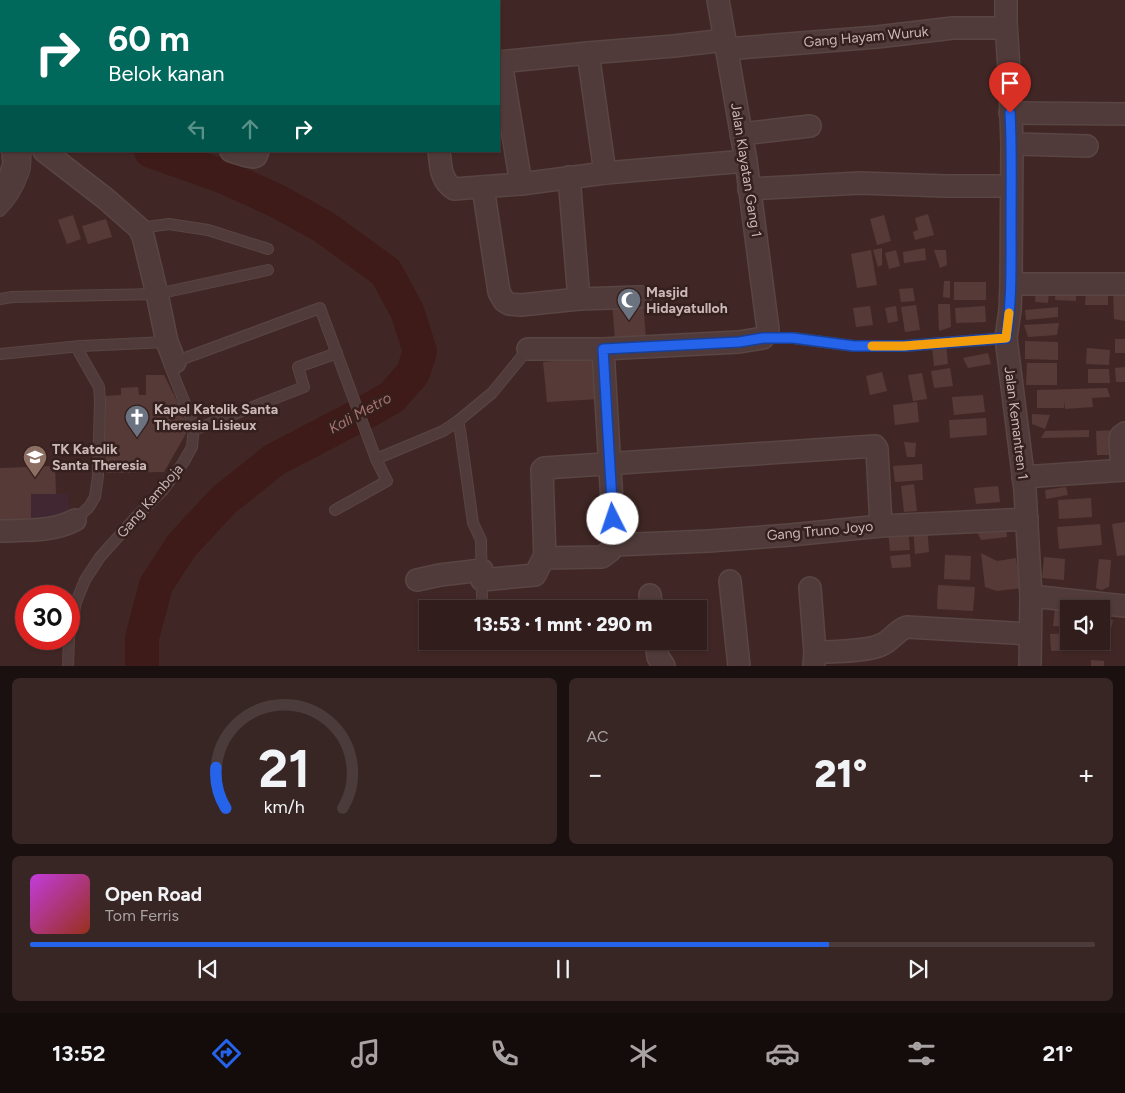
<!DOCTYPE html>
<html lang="id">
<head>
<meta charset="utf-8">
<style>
	:root { --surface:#301d1c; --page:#382625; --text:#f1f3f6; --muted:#a8a2a3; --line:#4b3b3b; --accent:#2563eb }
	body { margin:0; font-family:Figtree,sans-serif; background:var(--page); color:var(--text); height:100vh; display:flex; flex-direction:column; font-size:19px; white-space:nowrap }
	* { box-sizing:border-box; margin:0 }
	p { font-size:16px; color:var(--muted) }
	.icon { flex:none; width:28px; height:28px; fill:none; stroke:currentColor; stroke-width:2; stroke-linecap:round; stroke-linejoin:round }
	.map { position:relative; height:666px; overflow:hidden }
	.details { display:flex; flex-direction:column; gap:12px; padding:12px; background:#1a100f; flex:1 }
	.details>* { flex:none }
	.banner { position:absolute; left:0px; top:0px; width:500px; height:152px; box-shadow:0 1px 4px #0004,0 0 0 1px var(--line); background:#00695c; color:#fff; overflow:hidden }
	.controls { position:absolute; left:1060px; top:600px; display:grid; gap:10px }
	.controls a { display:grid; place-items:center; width:50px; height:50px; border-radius:0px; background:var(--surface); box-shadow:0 1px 4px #0004,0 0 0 1px var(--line); font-size:25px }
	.speed { position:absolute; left:15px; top:585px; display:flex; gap:10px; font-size:25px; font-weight:700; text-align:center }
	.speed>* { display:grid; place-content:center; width:65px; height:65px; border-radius:50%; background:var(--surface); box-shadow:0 1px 4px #0004,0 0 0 1px var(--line); line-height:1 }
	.speed .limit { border:8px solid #d22; background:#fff; color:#111 }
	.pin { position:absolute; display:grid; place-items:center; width:42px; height:42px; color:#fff; margin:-51px -21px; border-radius:50% 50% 50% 0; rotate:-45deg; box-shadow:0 0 5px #0007 }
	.pin .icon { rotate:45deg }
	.me { position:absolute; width:55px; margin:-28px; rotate:356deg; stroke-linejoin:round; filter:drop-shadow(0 0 4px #0008) }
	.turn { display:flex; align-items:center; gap:18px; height:105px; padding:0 25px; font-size:22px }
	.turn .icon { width:65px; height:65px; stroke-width:2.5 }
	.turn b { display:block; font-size:35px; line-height:42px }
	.lanes { display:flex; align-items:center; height:48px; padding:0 25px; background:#0003; justify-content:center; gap:25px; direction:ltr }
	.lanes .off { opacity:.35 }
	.big { font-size:38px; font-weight:800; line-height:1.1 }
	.details .tile { flex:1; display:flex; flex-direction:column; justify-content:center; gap:8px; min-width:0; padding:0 18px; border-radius:8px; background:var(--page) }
	.details .dial { align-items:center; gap:0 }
	.dial svg { height:130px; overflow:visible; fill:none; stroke:var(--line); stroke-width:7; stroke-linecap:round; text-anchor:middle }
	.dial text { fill:var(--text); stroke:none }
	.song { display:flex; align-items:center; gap:15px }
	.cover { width:60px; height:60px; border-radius:8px; background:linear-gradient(135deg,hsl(290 70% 55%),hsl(10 70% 35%)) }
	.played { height:5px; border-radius:2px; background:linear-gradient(90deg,var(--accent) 75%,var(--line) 75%) }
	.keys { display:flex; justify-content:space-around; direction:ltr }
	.heat { display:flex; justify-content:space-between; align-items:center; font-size:28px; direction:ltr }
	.details .tiles { flex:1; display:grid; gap:12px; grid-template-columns:1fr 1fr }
	.tile:last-child { grid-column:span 2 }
	.trip { position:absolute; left:419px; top:600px; width:288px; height:50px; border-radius:0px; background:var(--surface); box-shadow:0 1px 4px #0004,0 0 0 1px var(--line); font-weight:800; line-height:50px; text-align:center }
	.tabs { display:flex; height:80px; justify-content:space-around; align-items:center; background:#130c0b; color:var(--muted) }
	.tabs .icon { width:35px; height:35px }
	.tabs .selected { color:var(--accent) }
	.tabs b { font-size:22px; color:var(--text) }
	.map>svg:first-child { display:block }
</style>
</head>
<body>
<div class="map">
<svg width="1125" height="666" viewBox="0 0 1125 666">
	<rect width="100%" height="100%" fill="#402725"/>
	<!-- green -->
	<polygon fill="#412731" points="31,494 68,494 69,519 31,519"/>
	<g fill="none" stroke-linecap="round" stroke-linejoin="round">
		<!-- stream -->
		<polyline stroke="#3e1b18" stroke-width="5.5" points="21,1 22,0"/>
		<!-- river -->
		<g stroke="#3e1b18" stroke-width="34">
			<polyline points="93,1 94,0"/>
			<polyline points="142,666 142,638 156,585 182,545 224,500 274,460 366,412 392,397 413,373 420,351 407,311 386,272 324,227 279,202 227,178 151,151"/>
		</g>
	</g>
	<!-- building -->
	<g fill="#563a38">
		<polygon points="928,214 934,235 915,240 913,232 918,230 915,218"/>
		<polygon points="73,215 81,239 67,244 58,220"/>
		<polygon points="884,215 891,241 877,245 870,219"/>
		<polygon points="106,219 112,237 88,244 82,226"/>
		<polygon points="882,248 882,265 878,267 873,250"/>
		<polygon points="925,248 926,260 904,263 903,252"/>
		<polygon points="871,250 877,285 857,288 851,254"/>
		<polygon points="896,250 900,266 889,269 885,253"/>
		<polygon points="934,250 946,250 947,265 940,268"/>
		<polygon points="944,281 950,281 950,298 943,297"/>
		<rect x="954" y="282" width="32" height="18"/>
		<polygon points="913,288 915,301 901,302 899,289"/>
		<polygon points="1036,289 1049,290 1048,303 1035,302"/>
		<polygon points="1086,289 1108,289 1108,305 1085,305"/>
		<polygon points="1125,289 1125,321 1114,319 1113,290"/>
		<polygon points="1056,290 1076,290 1076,301 1055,300"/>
		<polygon points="643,301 646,339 615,341 612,302"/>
		<polygon points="938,304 950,304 951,327 939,331"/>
		<polygon points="916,305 920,330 905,332 901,307"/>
		<polygon points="870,306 873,325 856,327 853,308"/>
		<polygon points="896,306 898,321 888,323 885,308"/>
		<polygon points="985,306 986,322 956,323 955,308"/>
		<polygon points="1058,307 1058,317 1026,320 1025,310"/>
		<polygon points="1059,323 1057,335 1028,337 1024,325"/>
		<rect x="1115" y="339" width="10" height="14"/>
		<polygon points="1025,341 1058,342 1058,360 1025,359"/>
		<polygon points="946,344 948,364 934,366 932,346"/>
		<polygon points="1087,348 1110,350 1109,365 1086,364"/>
		<polygon points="988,353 991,364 968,368 963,358"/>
		<polygon points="597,357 600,399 547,402 543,362"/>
		<polygon points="1027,363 1057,363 1057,385 1026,385"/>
		<polygon points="1125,367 1125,382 1116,382 1115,368"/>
		<polygon points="950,368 953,386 934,388 931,371"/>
		<polygon points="1088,369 1109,369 1110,383 1088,383"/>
		<polygon points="882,372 887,391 870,395 866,376"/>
		<polygon points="922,373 927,399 913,401 908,375"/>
		<polygon points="146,375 164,375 180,407 188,430 164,472 106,473 103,396 121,395 121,388 138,387 139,395 146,395"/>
		<polygon points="1107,388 1110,397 1092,398 1093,407 1065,409 1064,400 1064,408 1037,408 1037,390"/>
		<polygon points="983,395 985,412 954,415 952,397"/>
		<polygon points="917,402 919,422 895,425 893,405"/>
		<polygon points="1032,414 1050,415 1045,429 1032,424"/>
		<polygon points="986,418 987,435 950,438 949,420"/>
		<polygon points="1089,430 1089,437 1041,438 1045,431"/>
		<polygon points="1114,430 1114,455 1097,455 1096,431"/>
		<polygon points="904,442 916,443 915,457 907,457"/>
		<polygon points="922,464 923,480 895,482 893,466"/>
		<polygon points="55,466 56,494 31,494 31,519 0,520 0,468"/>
		<polygon points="914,484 917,511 904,512 901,486"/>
		<polygon points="998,486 1000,502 976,504 974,488"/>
		<polygon points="1066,487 1068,495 1046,499 1045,490"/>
		<polygon points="1091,498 1092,517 1059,519 1058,500"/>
		<polygon points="1125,522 1125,555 1117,556 1112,524"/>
		<polygon points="1100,524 1102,545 1059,549 1057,527"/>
		<polygon points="927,526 929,552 915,554 913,527"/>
		<polygon points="1006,526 1007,537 981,540 976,530"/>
		<polygon points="908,529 910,550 890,551 888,531"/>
		<polygon points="981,553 997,561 1016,558 1021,588 997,591 985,587"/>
		<polygon points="910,554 911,567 892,568 890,556"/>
		<polygon points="945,555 971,556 970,580 944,579"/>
		<polygon points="1044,557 1065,559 1064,580 1042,578"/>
		<polygon points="1099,559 1111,560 1109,587 1101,590 1096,588"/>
		<polygon points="938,585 975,587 973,611 937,609"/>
		<polygon points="1055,608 1069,609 1069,627 1053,626"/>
		<polygon points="1101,617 1113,620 1108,643 1101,641"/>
		<polygon points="1069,633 1069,641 1073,641 1074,650 1051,651 1050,634"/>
		<polygon points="1091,660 1104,661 1104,666 1091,666"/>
	</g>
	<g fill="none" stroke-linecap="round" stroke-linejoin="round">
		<defs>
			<g id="lane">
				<polyline points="14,1 14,0"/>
				<polyline points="33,1 33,0"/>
				<polyline points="1,82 1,95"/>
				<path d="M0,211c11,-10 19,-25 24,-39 2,-6 1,-14 2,-21"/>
				<polyline points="139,228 169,224 208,230 268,249"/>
				<polyline points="0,299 12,297 157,294 268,270"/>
				<polyline points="763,338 793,338 854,346 904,346 1006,338"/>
				<polyline points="0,354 81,346 167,342"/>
				<polyline points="194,430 304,387 298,367 337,353"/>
				<polyline points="376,459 443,431 458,421"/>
				<polyline points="75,520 89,507 95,497 98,476 100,400 99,387 79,352 79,349 80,346"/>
				<polyline points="482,598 481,540 473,523 460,430 458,421 492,393 528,349"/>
				<polyline points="69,638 76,602 85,580 100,557 136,517 163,490 183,463 192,447 194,426 169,364 320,308 376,459 387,481 335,510"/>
				<polyline points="68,666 69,639"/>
			</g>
			<g id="street">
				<polyline points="419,0 419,1"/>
				<polyline points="1006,0 1006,22 1010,87 1012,144 1011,284 1010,310 1006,338 1025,490 1031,596 1030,666"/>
				<polyline points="179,1 181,0"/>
				<polyline points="726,49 877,37 953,28 1006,28"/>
				<polyline points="588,53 605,173"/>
				<polyline points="499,62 588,53 674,46 725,40"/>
				<polyline points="501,62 521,184"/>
				<polyline points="0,107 1,109"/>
				<polyline points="1010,113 1125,114"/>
				<polyline points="741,134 810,126"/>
				<polyline points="1012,144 1087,146"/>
				<polyline points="44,151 106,199 139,228 143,236 157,294 167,342 175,362"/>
				<polyline points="231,151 247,156 253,157 256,156 258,151"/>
				<path d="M439,151c2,15 1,29 15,38l67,-5 84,-11 141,-12"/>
				<polyline points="569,177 579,299"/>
				<polyline points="483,187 499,292 504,301 509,304 521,305 579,299 640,297"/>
				<polyline points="749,189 860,183 945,186 1011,186"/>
				<polyline points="0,193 8,183 14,164 13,151"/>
				<polyline points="1011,284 1125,284"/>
				<polyline points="528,349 603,349 739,342 763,338 766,334 768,329 746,161 718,0"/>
				<polyline points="1122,470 1120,439 1121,436 1125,433"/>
				<polyline points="1023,477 1125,470"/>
				<path d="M0,531c25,-1 53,1 75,-11"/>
				<polyline points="614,545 709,541 790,535 881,526 1027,519"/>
				<polyline points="545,558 542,470 544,468 875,446 877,449 881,526"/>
				<polyline points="417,580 440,575 482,570"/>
				<polyline points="482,580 535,575 543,559 545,558 602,557 610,551 614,545 614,537 603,349"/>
				<polyline points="730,581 739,666"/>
				<polyline points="810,588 815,652"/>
				<polyline points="650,595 652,609"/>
				<polyline points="1031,596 1125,606"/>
				<polyline points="656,641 658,657 664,666"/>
				<path d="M814,666l1,-14c15,0 53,-1 66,-7 10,-4 16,-15 26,-18l123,7"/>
			</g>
		</defs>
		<!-- lane casing -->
		<use href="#lane" stroke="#594543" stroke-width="12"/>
		<!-- street casing -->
		<use href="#street" stroke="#594543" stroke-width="24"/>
		<!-- lane -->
		<use href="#lane" stroke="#503b3a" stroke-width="10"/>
		<!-- street -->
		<use href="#street" stroke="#503b3a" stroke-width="21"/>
	</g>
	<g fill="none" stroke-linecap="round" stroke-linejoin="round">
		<defs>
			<path id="route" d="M613,519l-10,-170 136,-7 24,-4h30l61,8h50l102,-8c6,-36 5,-73 5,-110 0,-39 1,-77 -1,-115"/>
		</defs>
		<!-- route casing -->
		<use href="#route" stroke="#184099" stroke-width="12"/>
		<!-- route -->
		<use href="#route" stroke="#2563eb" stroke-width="9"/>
		<!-- slow -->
		<polyline stroke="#f59e0b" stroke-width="9" points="872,346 904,346 1006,338 1009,313"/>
	</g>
	<!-- icons -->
	<defs>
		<symbol id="mosque-pin" viewBox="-11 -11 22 30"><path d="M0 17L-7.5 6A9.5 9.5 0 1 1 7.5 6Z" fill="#6b7280" stroke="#35201e"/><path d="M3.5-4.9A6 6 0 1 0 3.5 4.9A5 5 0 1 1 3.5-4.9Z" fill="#fff"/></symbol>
		<symbol id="church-pin" viewBox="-11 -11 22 30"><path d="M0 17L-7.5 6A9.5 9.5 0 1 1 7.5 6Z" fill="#6b7280" stroke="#35201e"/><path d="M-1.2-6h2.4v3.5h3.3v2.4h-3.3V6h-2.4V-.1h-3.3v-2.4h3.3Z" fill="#fff"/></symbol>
		<symbol id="school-pin" viewBox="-11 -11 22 30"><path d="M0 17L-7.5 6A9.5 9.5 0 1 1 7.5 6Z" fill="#8d6e63" stroke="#35201e"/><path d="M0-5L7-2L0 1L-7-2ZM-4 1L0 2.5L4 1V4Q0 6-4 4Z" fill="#fff"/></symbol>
	</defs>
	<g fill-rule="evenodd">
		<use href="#mosque-pin" x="615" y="286" width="28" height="38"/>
		<use href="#church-pin" x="123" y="403" width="28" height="38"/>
		<use href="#school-pin" x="21" y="443" width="28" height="38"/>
	</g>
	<g text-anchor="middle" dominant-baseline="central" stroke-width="5" stroke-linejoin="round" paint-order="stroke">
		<!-- street labels -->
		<g font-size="14" fill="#cab8b6" stroke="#35201e">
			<text transform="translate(866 37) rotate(-5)">Gang Hayam Wuruk</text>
			<text transform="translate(746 170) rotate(81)">Jalan Klayatan Gang 1</text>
			<text transform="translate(1016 423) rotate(83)">Jalan Kemantren 1</text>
			<text transform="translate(150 501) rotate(-49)">Gang Kamboja</text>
			<text transform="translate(820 531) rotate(-5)">Gang Truno Joyo</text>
		</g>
		<!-- poi labels -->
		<g font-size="14" font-weight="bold" fill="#cab8b6" stroke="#35201e" text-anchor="start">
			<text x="646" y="292">Masjid<tspan x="646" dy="16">Hidayatulloh</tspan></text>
			<text x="154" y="409">Kapel Katolik Santa<tspan x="154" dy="16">Theresia Lisieux</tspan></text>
			<text x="52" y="449">TK Katolik<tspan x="52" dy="16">Santa Theresia</tspan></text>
		</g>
		<!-- water labels -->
		<g font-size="15" font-style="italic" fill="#a97370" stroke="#35201e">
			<text transform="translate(360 413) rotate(-29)">Kali Metro</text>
		</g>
	</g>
</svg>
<div class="controls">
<a><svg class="icon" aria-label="sound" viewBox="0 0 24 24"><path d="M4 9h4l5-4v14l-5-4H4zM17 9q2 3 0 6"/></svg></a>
</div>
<div class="speed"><div class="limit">30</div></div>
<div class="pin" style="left:1010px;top:113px;background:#d93025"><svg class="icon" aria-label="arrive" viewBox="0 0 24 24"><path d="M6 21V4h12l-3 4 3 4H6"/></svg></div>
<svg class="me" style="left:613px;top:519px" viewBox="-20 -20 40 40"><circle r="19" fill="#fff"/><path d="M0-13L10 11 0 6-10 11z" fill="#2563eb"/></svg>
<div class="trip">13:53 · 1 mnt · 290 m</div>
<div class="banner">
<div class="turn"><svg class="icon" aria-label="right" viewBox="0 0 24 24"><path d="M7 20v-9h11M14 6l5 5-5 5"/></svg><div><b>60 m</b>Belok kanan</div></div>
<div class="lanes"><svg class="icon off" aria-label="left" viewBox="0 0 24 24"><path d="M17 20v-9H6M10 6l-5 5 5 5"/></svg><svg class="icon off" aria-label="ahead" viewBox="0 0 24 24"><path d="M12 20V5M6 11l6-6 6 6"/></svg><svg class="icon" aria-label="right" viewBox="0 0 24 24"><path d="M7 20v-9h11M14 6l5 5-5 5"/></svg></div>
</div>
</div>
<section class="details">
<div class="tiles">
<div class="tile dial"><svg viewBox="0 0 100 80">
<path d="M14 69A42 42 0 1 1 86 69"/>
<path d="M14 69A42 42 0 0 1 8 44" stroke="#2563eb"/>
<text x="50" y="56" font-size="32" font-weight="700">21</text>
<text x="50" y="72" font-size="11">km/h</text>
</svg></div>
<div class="tile"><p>AC</p>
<div class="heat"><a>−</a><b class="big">21°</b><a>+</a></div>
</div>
<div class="tile">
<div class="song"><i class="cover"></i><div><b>Open Road</b><p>Tom Ferris</p></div></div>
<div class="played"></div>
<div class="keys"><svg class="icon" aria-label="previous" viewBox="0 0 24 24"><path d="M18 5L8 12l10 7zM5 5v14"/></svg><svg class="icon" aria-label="pause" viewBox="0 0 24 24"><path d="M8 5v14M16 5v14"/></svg><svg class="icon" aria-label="next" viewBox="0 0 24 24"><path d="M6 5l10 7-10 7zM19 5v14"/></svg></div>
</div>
</div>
</section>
<nav class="tabs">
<b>13:52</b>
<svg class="icon selected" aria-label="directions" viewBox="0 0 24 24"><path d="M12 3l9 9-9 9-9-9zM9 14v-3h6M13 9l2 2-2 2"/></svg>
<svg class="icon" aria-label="music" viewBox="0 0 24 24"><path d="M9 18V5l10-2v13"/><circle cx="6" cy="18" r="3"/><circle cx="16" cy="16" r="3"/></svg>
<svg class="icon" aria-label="phone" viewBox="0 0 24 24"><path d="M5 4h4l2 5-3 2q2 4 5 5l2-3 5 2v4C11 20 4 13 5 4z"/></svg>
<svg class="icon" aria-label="climate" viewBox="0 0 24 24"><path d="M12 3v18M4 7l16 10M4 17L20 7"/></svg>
<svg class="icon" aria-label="car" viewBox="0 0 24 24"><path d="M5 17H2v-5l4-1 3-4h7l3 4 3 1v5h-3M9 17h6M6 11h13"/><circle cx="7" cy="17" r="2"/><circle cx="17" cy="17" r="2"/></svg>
<svg class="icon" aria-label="filters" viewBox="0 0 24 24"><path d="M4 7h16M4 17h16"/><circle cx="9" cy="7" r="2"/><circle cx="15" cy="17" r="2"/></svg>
<b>21°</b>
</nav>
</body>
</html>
